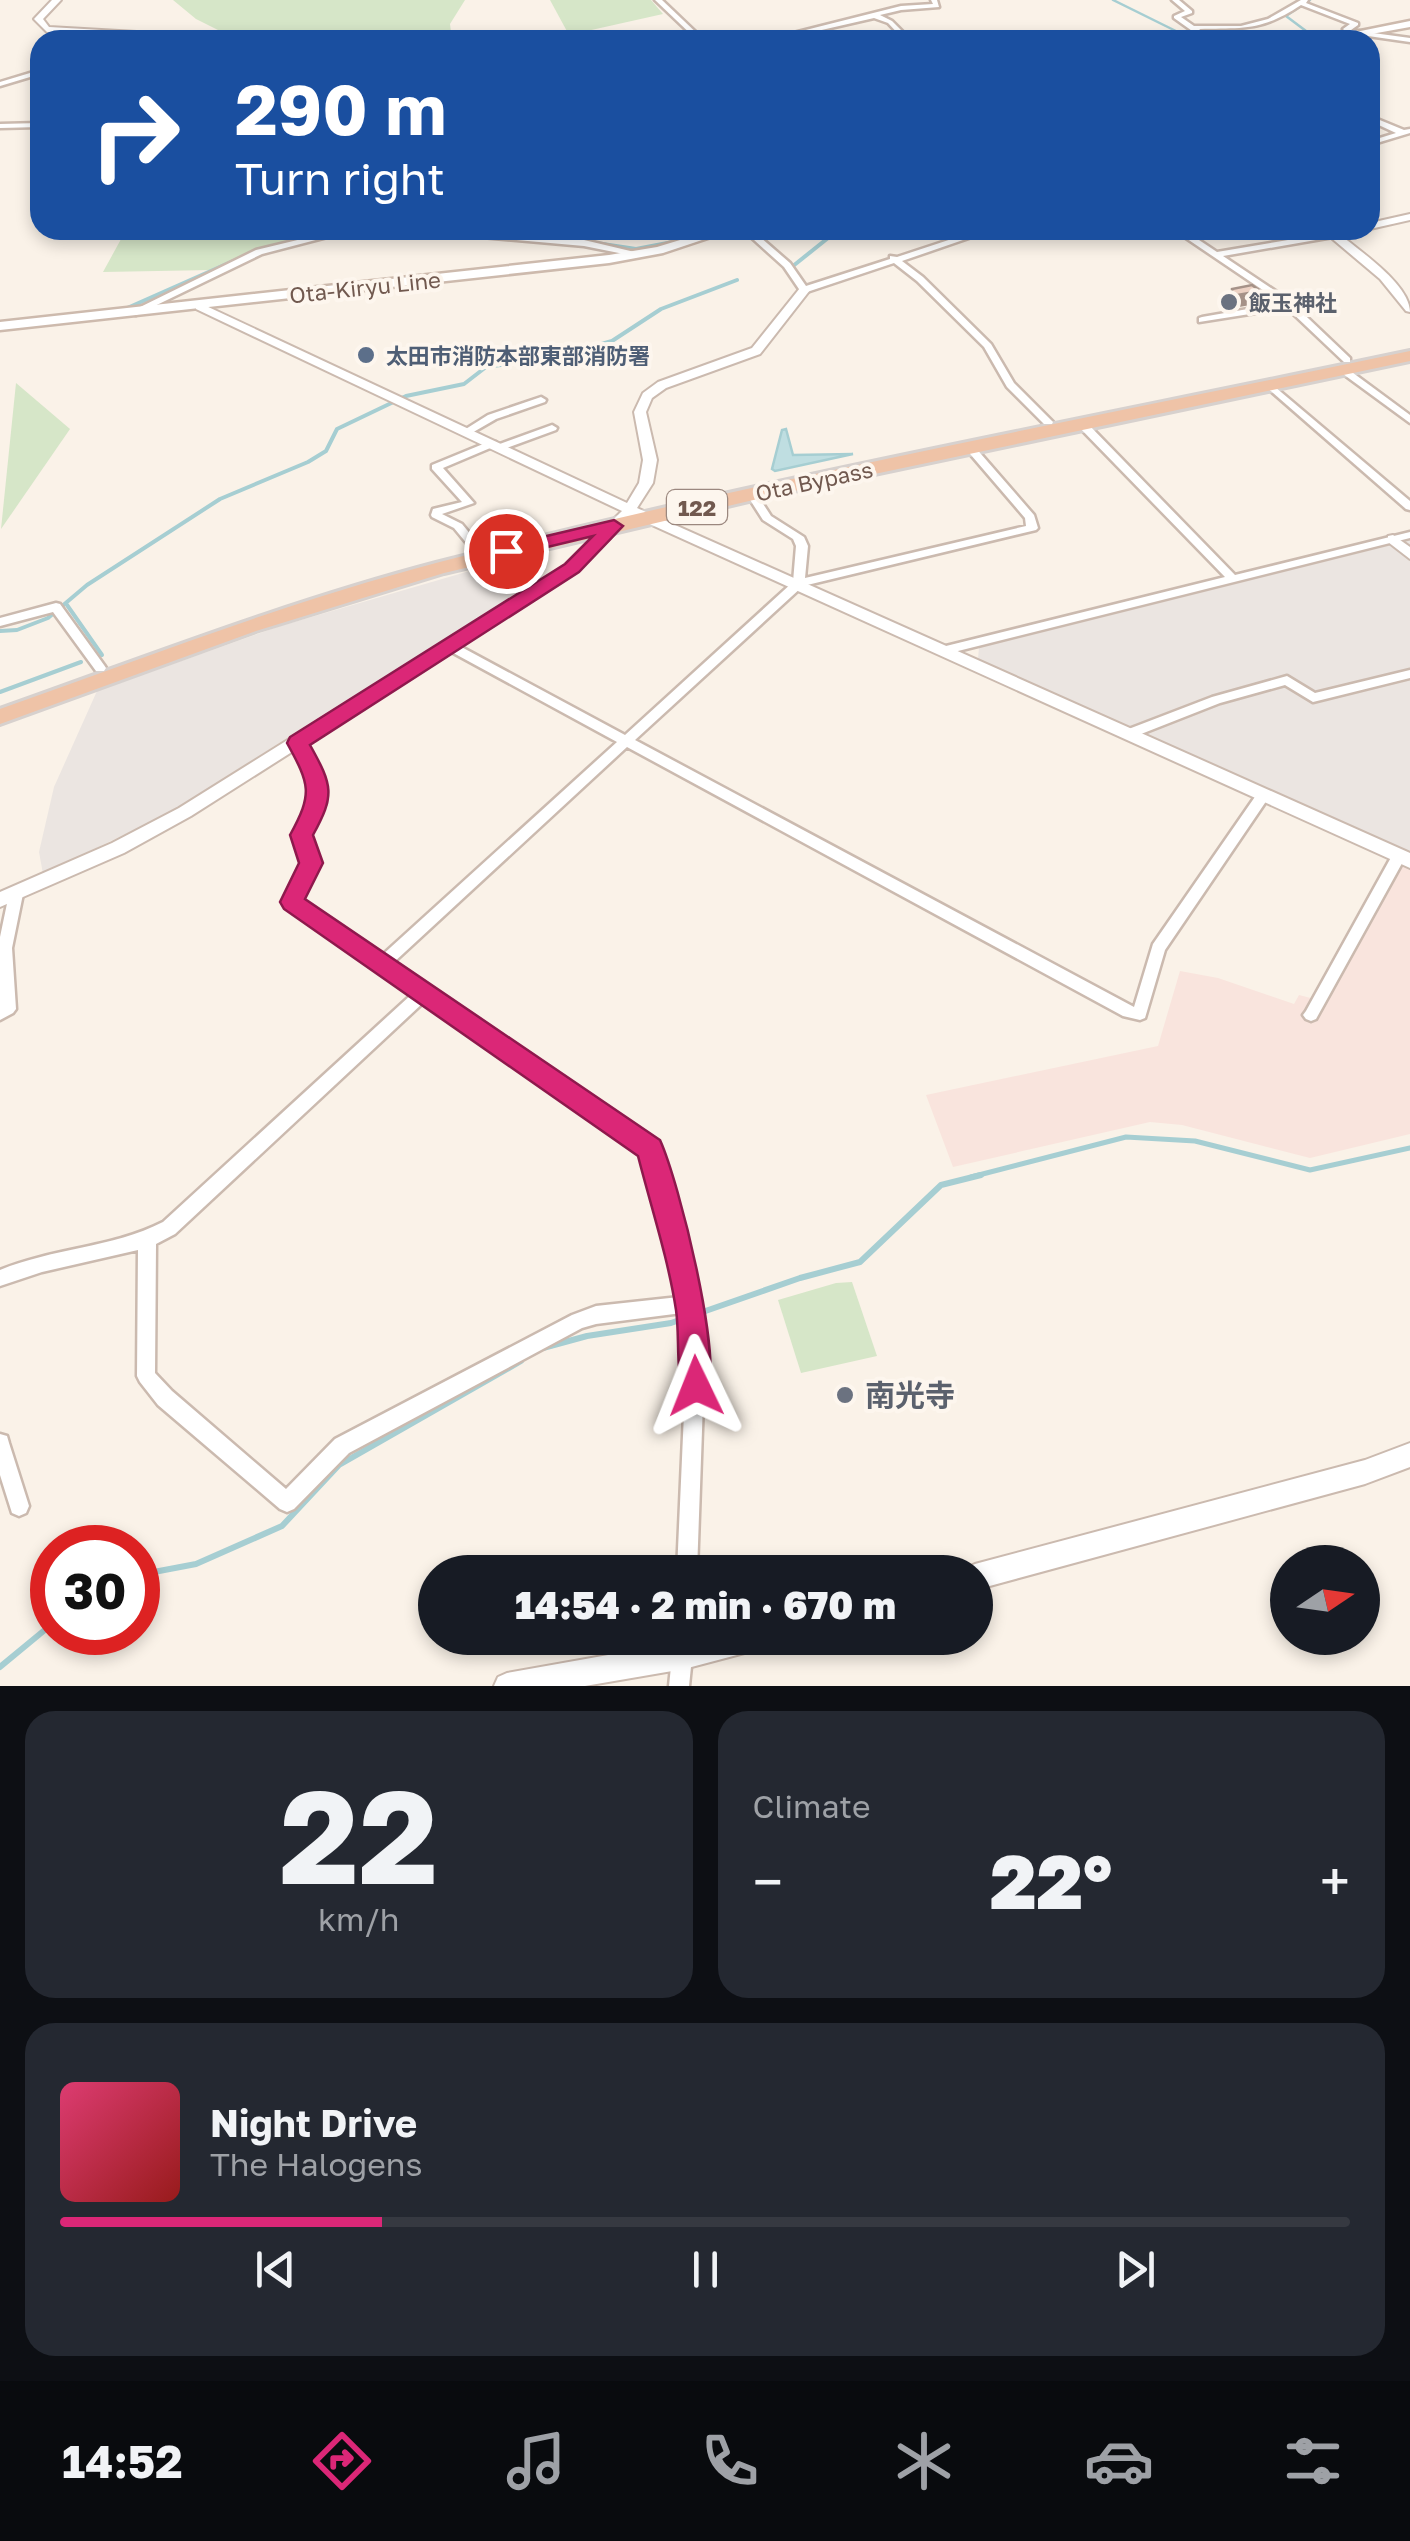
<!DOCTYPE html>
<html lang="en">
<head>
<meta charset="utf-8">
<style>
	:root { --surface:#171b24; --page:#242831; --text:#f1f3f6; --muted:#9ea1a6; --line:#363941; --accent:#db2777 }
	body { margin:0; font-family:"Golos Text","Noto Sans JP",sans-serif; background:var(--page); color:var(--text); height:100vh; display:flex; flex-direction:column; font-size:38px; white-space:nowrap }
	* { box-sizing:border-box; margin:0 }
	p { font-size:32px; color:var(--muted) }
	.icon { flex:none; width:55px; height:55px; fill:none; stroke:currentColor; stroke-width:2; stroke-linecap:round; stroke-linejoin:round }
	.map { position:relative; height:1686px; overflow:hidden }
	.panel { display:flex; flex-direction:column; gap:25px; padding:25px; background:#0d0f14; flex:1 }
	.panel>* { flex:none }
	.top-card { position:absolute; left:30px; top:30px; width:1350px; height:210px; border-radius:30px; box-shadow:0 5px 15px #0003; background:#1a4fa0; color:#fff; overflow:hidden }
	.needle { width:65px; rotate:77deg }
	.fabs { position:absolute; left:1270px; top:1545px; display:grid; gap:20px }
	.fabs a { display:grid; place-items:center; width:110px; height:110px; border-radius:50%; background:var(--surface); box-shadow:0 5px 15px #0003; font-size:50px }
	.speed { position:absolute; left:30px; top:1525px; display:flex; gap:20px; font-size:50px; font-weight:700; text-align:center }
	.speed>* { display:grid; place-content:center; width:130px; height:130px; border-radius:50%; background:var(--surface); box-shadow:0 5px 15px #0003; line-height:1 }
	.speed .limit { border:15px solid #d22; background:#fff; color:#111 }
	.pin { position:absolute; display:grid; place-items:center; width:85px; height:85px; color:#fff; margin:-42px; border:5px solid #fff; border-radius:50%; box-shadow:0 2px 10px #0007 }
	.me { position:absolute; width:110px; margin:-55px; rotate:358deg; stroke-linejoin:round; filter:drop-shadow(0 0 8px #0008) }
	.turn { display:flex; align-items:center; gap:35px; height:210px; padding:0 40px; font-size:45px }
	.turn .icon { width:130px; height:130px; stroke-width:2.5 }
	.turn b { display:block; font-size:70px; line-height:85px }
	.big { font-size:75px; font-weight:800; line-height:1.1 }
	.panel .card { flex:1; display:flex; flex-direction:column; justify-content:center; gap:15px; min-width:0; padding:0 35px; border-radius:30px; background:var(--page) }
	.panel .dial { align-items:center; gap:0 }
	.dial b { font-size:130px; line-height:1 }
	.song { display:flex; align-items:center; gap:30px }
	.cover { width:120px; height:120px; border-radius:15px; background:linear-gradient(135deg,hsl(340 70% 55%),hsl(0 70% 35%)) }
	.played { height:10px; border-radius:5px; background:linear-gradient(90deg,var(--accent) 25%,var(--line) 25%) }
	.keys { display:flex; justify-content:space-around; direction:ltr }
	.heat { display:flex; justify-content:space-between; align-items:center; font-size:55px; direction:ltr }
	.panel .tiles { flex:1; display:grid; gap:25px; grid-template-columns:1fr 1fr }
	.card:last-child { grid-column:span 2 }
	.trip { position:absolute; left:418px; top:1555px; width:575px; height:100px; border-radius:50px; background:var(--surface); box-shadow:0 5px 15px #0003; font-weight:800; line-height:100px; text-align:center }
	.dock { display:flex; height:160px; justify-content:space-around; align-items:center; background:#090b0e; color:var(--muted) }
	.dock .icon { width:70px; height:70px }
	.dock .selected { color:var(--accent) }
	.dock b { font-size:45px; color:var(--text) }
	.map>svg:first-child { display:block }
</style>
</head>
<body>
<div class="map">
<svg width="1410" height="1686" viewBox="0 0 1410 1686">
	<rect width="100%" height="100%" fill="#faf2e8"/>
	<!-- commercial -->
	<polygon fill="#f9e4dd" points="1403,865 1410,867 1410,1134 1310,1158 1182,1125 1150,1122 953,1167 926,1095 1158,1046 1180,971 1218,978 1294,1004 1299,995 1326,1002"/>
	<!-- industrial -->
	<g fill="#ebe5e1">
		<polygon points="1410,540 1410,855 978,659 979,647"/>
		<polygon points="514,558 543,581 327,712 179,808 43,874 39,852 54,787 97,691 277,627"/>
	</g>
	<!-- green -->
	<g fill="#d6e6c8">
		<polygon points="173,0 465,0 450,24 452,40 372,40 345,33 325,40 238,40 196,19"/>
		<polygon points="550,0 651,0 663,14 569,35"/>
		<polygon points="126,230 340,230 257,251 212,270 103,272"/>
		<polygon points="16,383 70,429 1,529"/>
		<polygon points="852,1282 877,1356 801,1373 778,1300 836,1283"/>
	</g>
	<!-- water -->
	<polygon fill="#bfdee1" stroke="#a6ced2" stroke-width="2.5" points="786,429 793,455 853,454 775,471 772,469 782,430"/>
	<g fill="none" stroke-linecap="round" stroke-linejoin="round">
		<!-- stream-far3 -->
		<g stroke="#a6ced2" stroke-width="2.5">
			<polyline points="1113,0 1194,40"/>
			<polyline points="1297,40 1311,38 1310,34 1286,16 1310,0"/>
		</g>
		<!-- stream-far2 -->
		<g stroke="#a6ced2" stroke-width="4">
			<polyline points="694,236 709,230"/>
			<polyline points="296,241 336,230"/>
			<polyline points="596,243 636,249 678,241"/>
			<polyline points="793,266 838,230"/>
			<polyline points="125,309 247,255"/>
			<polyline points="67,605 102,655"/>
			<polyline points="0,631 17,630 48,618 87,585 220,499 308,462 326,451 337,429 406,396 464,384 486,367 547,359 612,341 661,309 737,280"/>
			<polyline points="0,692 81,662"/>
		</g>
		<!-- stream-far1 -->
		<polyline stroke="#a6ced2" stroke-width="5" points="971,1177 1126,1137 1195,1141 1310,1170 1410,1148"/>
		<!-- stream -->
		<g stroke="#a6ced2" stroke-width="6">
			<polyline points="543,1348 587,1336 671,1323 800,1278 860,1262 941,1185 981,1175"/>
			<polyline points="138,1575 196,1564 282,1526 339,1465 521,1361"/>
			<polyline points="0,1667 52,1624"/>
		</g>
		<defs>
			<g id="minor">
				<polygon points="655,0 662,0 704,40 697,40"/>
				<polygon points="931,0 937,0 939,7 901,10 880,15 892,21 911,40 904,40 888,23 874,18 778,40 766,40 901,6 933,4"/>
				<path d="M1172,0h7l13,11v2l-11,4 13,9h47l27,-7 33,-19h7l-2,3 52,20v2l-7,5 59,8v4l-63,-9 -4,-4 7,-5 -49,-19c-39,26 -57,23 -102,24l15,11h-8l-6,-4 -43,4 38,-7 -21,-15v-2l11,-5z"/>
				<polygon points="175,33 177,36 153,40 154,39"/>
				<polygon points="40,70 40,74 0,86 0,82"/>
				<polygon points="1370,116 1404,130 1410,129 1410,133 1370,145 1370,141 1396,133 1370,121"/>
				<polygon points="40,123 40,127 0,128 0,124"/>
				<polygon points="339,230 354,230 262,254 136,315 128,313 256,250"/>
				<polygon points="432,230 465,230 584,240 643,254 639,257 584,246 436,233"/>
				<polygon points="743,230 752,230 790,263 806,286 890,259 890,256 897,257 979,230 992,230 902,261 923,277 991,344 1014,383 1053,422 1052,424 1044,424 1007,387 984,347 917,281 894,263 804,293 801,292 784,267"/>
				<polygon points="1174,230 1184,230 1217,252 1336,232 1336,236 1333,237 1223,256 1289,300 1350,358 1350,362 1344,362 1287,308 1199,322 1199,318 1202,317 1282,303"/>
				<polygon points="1339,367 1345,367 1410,415 1410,423 1339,371"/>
				<polygon points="1268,381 1410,501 1410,510 1406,509 1265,386 1265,382"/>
				<polygon points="541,397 546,400 545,402 496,419 470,434 462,434 461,432 488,415"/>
				<polygon points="1082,421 1086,422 1235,575 1410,532 1410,538 946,654 942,653 940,650 946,646 1225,577 1078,426 1077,424"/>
				<polygon points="552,425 557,428 556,430 504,449 496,449 495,446 443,468 474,503 442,514 462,524 481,547 481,551 473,551 454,528 432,517 431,515 433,509 462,502 432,469 432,465 488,442 496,442 497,445"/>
				<path d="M970,445l4,1 60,69 4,13 -2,2 -233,56 -168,154 499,267 19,-63 106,-153h10l2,3 -2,3 -104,153 -20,68 -5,2 -17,-4 -496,-269 -235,217 264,180 43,160 6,41 -8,227h-20l10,-227 -5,-32 -86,11 -14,4 -233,125 -55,56 -7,3 -7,-3 -122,-104 -18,-23 -3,-6 1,-126 -96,22 -42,14v-16c53,-22 112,-22 163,-48l249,-228 -122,-84 -5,-12 19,-35 -10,-28 18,-32 -6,-32 -15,-28 1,-3h10l18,31 6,32 -18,32 10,28 -19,35 2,5 79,54 237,-215 -171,-93 -2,-3 2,-3h8l171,92 168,-153 3,-36 -3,-7 -30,-19 -16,-25 1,-2h8l15,23 33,21 4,9 -3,32 221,-52 -1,-8 -60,-70zM424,1002l219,151 36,144 -83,9 -24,9 -237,124 -49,50 -114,-98 -17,-18 1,-129 19,-10z"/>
				<polygon points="56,603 60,604 104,665 106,668 104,671 96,671 53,612 0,626 0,618"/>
				<polygon points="1410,670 1410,678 1313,702 1285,685 1220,703 1136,736 1126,736 1125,733 1126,730 1212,697 1287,676 1315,693"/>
				<polygon points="1399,851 1404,852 1406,856 1316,1019 1311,1021 1306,1019 1303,1015 1306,1011 1394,852"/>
				<polygon points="16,888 21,890 23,894 12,948 16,1009 13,1013 0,1020 0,937 9,894 11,890"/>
				<polygon points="0,1434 7,1436 9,1443 29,1506 26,1513 19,1516 12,1513 0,1475"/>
				<polygon points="674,1638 694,1638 689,1686 669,1686"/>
			</g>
			<g id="tertiary">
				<polygon points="52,0 61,0 43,19 49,27 224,37 228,40 47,32 34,19"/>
				<polygon points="1410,214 1410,220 1370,229 1370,223"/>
				<path d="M1329,232h8c21,18 73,52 73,80l-4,-1 -26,-32 -51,-43z"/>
				<polygon points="800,288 810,290 760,354 666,388 652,398 646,412 657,460 653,483 637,508 1410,853 1410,868 632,516 577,571 191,816 124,853 0,907 0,892 112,843 179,808 567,565 622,511 196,309 196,305 204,305 627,503 639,483 643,460 634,412 643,393 658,382 752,348"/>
				<polygon points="1393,535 1410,547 1410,559 1388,542 1388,536"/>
				<polygon points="1410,1443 1410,1467 1365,1484 975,1590 975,1572 964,1572 966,1568 975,1564 1365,1460"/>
				<polygon points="704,1638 765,1638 761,1647 752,1651 684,1669 585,1686 494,1686 498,1677 507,1673"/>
			</g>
			<g id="secondary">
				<polygon points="1410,21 1410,27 1338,40 1316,40"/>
				<polygon points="713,230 732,230 663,253 609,263 0,330 0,322 609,255 657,247"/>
			</g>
			<path id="trunk" d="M1410,351v10l-640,135 -326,77 -188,58 -256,93v-15c144,-51 288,-107 436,-146 320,-83 651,-144 974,-212z"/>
		</defs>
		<!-- minor casing -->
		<use href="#minor" stroke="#cbbaaf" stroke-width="5"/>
		<!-- tertiary casing -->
		<use href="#tertiary" stroke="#cbbaaf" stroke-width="4"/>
		<!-- secondary casing -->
		<use href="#secondary" stroke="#cdbaad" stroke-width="5"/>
		<!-- trunk casing -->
		<use href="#trunk" stroke="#d7d1ce" stroke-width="6"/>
		<!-- minor -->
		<use href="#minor" fill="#fff" fill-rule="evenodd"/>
		<!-- tertiary -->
		<use href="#tertiary" fill="#fff" fill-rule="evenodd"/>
		<!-- secondary -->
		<use href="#secondary" fill="#fff" fill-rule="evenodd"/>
		<!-- trunk -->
		<use href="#trunk" fill="#efc3a7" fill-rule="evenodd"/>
	</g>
	<!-- shaded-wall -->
	<polygon fill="#a59288" points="1260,291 1256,304 1228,309 1232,296"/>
	<!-- building -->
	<polygon fill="#ecd1c3" stroke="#a59288" stroke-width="2.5" points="1252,285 1260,291 1232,296 1232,289"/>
	<!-- route -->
	<path fill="#db2777" stroke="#8e194d" stroke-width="2.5" d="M614,520l9,6 -44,46 -269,173c23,41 25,50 3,90l10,28 -18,36 355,241c19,42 63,217 47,257l-11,4 -11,-4c-10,-25 -5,-60 -9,-87 -8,-52 -25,-103 -38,-154l-354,-247 -4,-7 19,-39 -9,-28c23,-42 20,-50 -3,-92l3,-6 275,-173 28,-28 -87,21 -9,-6 3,-4z"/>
	<!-- markers -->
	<g fill="#6b7280" stroke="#fdf6ee" stroke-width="4">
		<circle cx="1229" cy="302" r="10"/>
		<circle cx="845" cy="1395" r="10"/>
	</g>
	<circle fill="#5c6f8a" stroke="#fdf6ee" stroke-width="4" cx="366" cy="355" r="10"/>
	<g text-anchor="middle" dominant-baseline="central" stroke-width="8" stroke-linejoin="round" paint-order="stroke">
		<!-- far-street labels -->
		<g font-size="22" fill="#71594f" stroke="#fdf6ee">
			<text transform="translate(365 287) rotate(-6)">Ota-Kiryu Line</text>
			<text transform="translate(814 481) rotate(-12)">Ota Bypass</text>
		</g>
		<!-- far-worship labels -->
		<g font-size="22" font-weight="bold" fill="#5b616d" stroke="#fdf6ee" text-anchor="start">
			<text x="1249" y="302">飯玉神社</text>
		</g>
		<!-- far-service labels -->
		<g font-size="22" font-weight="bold" fill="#4e5e75" stroke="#fdf6ee" text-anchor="start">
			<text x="386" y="355">太田市消防本部東部消防署</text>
		</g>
		<!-- shield labels -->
		<rect fill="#fdf6ee" stroke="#9b887f" stroke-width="2.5" x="667" y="490" width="60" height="34" rx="8"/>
		<g font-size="22" font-weight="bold" fill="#71594f">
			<text x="697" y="507">122</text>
		</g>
		<!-- near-worship labels -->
		<g font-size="30" font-weight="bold" fill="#5b616d" stroke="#fdf6ee" text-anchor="start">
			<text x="865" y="1395">南光寺</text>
		</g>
	</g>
</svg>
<div class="fabs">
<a><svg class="needle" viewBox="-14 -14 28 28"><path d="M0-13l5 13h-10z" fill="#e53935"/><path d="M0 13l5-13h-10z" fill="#9ea1a6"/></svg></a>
</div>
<div class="speed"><div class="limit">30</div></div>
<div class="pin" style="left:506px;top:551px;background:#d93025"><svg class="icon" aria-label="arrive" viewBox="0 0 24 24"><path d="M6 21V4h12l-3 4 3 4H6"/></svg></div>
<svg class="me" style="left:696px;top:1386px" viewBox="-20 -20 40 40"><path d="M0-17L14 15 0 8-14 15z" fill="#db2777" stroke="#fff" stroke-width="4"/></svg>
<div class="trip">14:54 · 2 min · 670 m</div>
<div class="top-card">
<div class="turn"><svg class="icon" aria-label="right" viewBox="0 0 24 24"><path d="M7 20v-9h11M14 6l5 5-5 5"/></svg><div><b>290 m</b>Turn right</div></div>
</div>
</div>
<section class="panel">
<div class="tiles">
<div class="card dial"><b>22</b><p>km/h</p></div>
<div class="card"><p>Climate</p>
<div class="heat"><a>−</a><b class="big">22°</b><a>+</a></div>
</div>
<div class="card">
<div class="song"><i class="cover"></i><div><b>Night Drive</b><p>The Halogens</p></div></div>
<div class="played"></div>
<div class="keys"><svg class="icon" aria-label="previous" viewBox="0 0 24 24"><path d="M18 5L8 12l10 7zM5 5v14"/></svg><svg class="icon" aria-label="pause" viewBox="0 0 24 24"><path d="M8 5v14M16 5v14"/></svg><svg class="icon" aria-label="next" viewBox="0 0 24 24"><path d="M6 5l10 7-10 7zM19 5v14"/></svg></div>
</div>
</div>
</section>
<nav class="dock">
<b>14:52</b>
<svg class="icon selected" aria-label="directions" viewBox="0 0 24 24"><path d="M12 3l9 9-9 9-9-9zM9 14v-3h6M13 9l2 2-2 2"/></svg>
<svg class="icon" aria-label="music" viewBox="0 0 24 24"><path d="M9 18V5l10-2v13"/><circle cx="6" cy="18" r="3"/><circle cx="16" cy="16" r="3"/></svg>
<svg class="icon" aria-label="phone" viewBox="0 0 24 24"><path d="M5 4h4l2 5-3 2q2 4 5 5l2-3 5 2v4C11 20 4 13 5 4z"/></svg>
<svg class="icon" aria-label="climate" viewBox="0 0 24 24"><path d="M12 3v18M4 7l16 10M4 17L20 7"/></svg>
<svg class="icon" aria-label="car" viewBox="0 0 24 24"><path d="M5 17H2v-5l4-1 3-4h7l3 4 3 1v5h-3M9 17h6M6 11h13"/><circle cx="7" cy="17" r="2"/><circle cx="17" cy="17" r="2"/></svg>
<svg class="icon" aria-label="filters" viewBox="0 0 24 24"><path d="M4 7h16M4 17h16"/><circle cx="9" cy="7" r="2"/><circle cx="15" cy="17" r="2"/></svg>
</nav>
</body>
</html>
